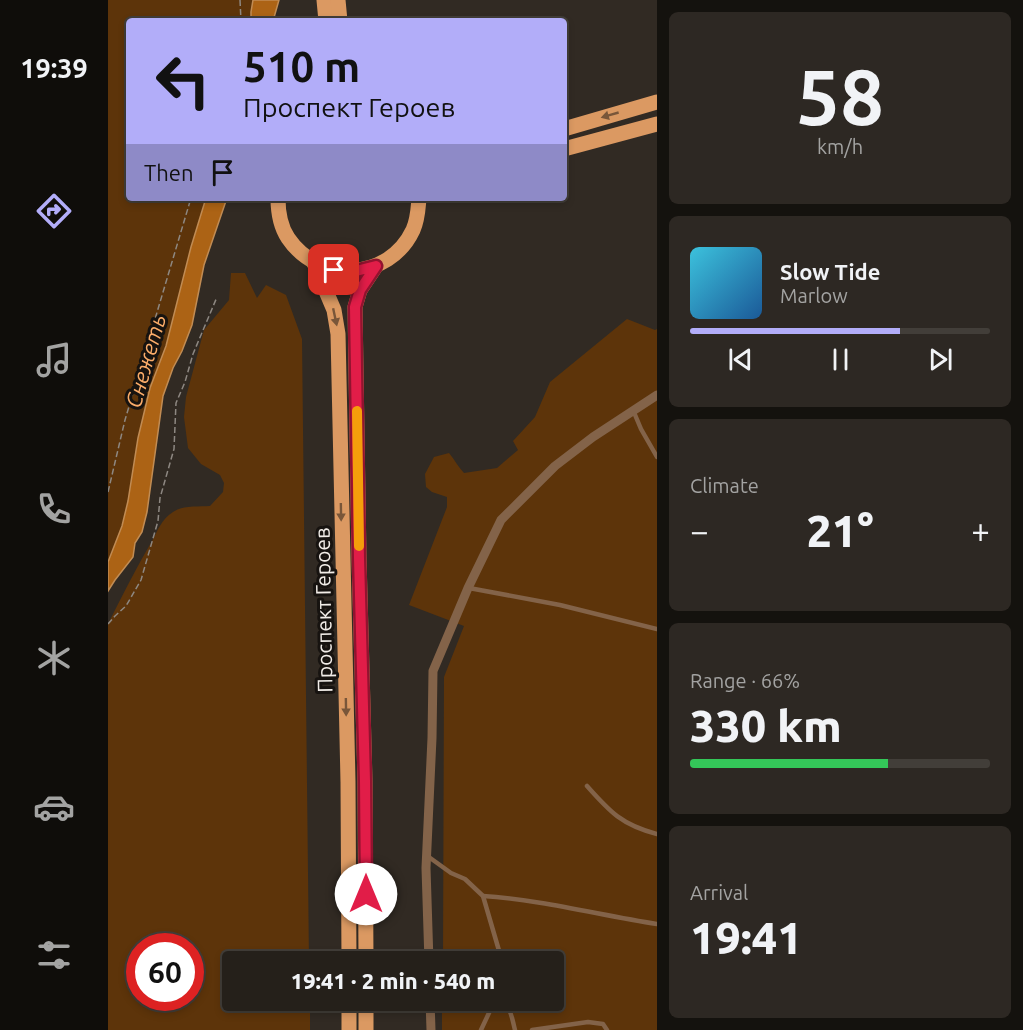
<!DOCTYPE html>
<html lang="en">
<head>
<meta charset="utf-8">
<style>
	:root { --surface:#25201a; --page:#2d2823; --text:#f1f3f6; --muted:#a3a3a2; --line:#423e39; --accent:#b2adf9 }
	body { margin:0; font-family:Ubuntu,sans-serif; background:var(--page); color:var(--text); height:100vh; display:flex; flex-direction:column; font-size:22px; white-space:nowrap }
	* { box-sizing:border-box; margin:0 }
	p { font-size:20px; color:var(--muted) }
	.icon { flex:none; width:33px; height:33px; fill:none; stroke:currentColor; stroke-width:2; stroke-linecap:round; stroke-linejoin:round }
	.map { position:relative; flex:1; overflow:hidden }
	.sheet { display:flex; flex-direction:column; gap:12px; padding:12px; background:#14120e; width:366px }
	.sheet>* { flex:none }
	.banner { position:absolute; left:18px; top:18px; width:441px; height:183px; border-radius:6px; box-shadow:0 3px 9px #0003,0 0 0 2px var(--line); background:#b2adf9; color:#111; overflow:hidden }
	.speed { position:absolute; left:18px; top:933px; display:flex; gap:12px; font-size:30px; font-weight:700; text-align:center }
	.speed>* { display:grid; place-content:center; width:78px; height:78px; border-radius:50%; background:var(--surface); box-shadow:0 3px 9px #0003,0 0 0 2px var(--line); line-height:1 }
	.speed .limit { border:9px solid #d22; background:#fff; color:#111 }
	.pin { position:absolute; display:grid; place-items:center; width:51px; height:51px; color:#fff; margin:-26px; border-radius:12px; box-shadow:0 3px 9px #0006 }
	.me { position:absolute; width:66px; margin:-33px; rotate:0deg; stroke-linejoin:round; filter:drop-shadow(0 0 4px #0008) }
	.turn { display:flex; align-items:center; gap:21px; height:126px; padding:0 18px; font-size:27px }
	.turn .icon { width:78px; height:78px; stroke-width:2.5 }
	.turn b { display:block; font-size:42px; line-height:51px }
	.then { display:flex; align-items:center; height:57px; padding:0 18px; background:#0003; gap:12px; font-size:22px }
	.big { font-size:45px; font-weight:800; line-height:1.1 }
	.sheet .widget { flex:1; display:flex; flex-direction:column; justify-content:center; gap:9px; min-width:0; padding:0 21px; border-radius:9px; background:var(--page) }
	.sheet .dial { align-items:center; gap:0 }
	.dial b { font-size:78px; line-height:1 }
	.song { display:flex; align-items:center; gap:18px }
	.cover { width:72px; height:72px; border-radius:9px; background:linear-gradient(135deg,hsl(190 70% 55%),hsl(210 70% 35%)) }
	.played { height:6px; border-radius:3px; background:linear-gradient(90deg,var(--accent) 70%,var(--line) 70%) }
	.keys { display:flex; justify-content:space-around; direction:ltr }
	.heat { display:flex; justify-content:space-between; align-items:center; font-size:33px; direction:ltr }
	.charge { height:9px; border-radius:4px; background:linear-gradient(90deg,#34c759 66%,var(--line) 0) }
	.trip { position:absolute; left:114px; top:951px; width:342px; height:60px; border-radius:6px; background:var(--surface); box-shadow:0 3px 9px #0003,0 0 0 2px var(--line); font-weight:800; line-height:60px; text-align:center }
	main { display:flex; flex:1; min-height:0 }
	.menu { display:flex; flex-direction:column; width:108px; justify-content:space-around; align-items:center; background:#0f0d0a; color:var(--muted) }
	.menu .icon { width:42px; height:42px }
	.menu .selected { color:var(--accent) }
	.menu b { font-size:27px; color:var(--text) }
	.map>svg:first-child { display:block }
</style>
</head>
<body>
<main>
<nav class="menu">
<b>19:39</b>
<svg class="icon selected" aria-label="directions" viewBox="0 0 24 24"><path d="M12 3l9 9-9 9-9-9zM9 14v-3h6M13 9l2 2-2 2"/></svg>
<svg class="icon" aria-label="music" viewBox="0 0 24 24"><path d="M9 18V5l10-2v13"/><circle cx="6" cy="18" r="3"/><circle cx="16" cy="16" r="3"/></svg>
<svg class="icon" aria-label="phone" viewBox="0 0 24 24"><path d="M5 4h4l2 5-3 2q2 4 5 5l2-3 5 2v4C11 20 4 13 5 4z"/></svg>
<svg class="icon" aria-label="climate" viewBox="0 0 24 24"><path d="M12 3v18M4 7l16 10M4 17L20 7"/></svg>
<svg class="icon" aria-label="car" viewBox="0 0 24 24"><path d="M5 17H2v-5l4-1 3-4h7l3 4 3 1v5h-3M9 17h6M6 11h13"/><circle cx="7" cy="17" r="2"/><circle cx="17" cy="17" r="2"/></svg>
<svg class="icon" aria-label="filters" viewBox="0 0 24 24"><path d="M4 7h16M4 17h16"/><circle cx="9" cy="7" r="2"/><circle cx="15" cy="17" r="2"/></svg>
</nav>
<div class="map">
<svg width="549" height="1030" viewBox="0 0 549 1030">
	<rect width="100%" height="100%" fill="#312a23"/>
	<!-- green -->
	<g fill="#5d340a" fill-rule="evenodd">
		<polygon points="0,0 145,0 143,12 143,21 21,21 21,198 98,198 83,247 58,346 42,388 30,438 20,501 14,526 0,562"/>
		<path d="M123,273h14l12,25 9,-13 20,10 16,44 7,622 -77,1v38l78,1v29h-202v-406c14,-28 28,-56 44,-83 6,-11 9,-21 21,-29 10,-7 25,-5 37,-6l13,-14 1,-9 -4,-8 -19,-11 -13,-16 -4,-31 2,-20 18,-67 25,-30zM32,946h50v52h-50z"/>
		<path d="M519,319l28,11 2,-1v701h-215v-29l112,-1v-38l-111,-1 1,-284 20,-51 -55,-21 38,-98v-10l-15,-5 -6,-5 -1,-13 9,-17 15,-4c6,7 9,14 15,20l33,-5 21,-18 -5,-9 22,-24 15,-35z"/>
	</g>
	<!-- water -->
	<g fill="#ac6315" stroke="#c18c54" stroke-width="1.5">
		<polygon points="145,0 171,0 165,21 143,21 143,12"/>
		<polygon points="98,198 119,198 96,265 84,325 74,351 65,368 55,396 39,512 34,532 27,543 25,557 7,580 0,591 0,562 14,526 20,501 30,438 42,388 58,346 83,247"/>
	</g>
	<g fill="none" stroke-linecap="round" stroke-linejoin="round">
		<!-- path -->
		<g stroke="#8e8882" stroke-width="1.5" stroke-dasharray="6 3" stroke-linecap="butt">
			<polyline points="132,0 133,21"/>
			<polyline points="0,492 17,420 83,198"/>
			<polyline points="0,624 7,616 18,606 33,580 50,521 52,498 66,449 68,403 77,382 85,354 109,297"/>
		</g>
		<!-- service -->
		<g stroke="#836349" stroke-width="4.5">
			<polyline points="525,410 533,429 549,457"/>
			<polyline points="361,588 452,605 549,629"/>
			<path d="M479,786c23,26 35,39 70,48"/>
			<polyline points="318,855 343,873 357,879 375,896 392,954 391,962"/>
			<path d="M375,896c59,4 116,19 174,28"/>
			<path d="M389,1000c15,7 14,15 18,30"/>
			<polyline points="373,1030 387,1000"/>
			<polyline points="424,1030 480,1022 495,1024 499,1030"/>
		</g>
		<!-- minor -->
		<g stroke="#836349" stroke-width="9">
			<polyline points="321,962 318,868 324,738 325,671 360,588 393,520 447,466 485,437 549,395"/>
			<polyline points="322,1000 323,1030"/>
		</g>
		<!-- primary -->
		<g stroke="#db9962" stroke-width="15">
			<polyline points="216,0 218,21"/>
			<polyline points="230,0 232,21"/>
			<polyline points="456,129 549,102"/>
			<polyline points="456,149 549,124"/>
			<path d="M170,198c0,14 2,28 10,40 31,46 101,43 125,-8 5,-11 5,-21 6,-32"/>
			<polyline points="206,263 226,310 230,334 240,782 241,962"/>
			<polyline points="258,962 257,781 251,558 247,307 252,290 268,266"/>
			<polyline points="241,1000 241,1030"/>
			<polyline points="258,1000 258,1030"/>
		</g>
	</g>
	<!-- one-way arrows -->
	<defs><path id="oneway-solid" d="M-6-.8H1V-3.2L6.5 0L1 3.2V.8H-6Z" transform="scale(1.5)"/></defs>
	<g fill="#795639">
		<use href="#oneway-solid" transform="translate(502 115) rotate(164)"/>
		<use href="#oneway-solid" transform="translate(227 317) rotate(78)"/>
		<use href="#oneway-solid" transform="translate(233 512) rotate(89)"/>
		<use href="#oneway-solid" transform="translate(238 707) rotate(89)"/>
	</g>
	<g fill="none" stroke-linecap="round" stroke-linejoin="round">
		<defs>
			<polyline id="route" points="226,270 248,271 268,266 252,290 247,307 251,558 257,781 258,894"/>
		</defs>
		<!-- route casing -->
		<use href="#route" stroke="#92132f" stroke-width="15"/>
		<!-- route -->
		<use href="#route" stroke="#e11d48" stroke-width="10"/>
		<!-- slow -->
		<polyline stroke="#f59e0b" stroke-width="10" points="249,411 251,546"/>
	</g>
	<g text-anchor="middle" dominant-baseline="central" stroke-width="6" stroke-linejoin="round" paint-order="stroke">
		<!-- street labels -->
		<g font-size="21" fill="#f2ede8" stroke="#171310">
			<text transform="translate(215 610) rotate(-91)">Проспект Героев</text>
		</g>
		<!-- water labels -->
		<g font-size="22" font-style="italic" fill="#fbac69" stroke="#171310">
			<text transform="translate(37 361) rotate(-74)">Снежеть</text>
		</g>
	</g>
</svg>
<div class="speed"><div class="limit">60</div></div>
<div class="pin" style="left:226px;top:270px;background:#d93025"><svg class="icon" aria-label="arrive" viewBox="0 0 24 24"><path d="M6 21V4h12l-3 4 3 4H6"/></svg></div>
<svg class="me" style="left:258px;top:894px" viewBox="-20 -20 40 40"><circle r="19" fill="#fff"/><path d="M0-13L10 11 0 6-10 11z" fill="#e11d48"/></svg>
<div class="trip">19:41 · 2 min · 540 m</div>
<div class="banner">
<div class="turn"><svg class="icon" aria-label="left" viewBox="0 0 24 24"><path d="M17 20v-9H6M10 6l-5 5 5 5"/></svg><div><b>510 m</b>Проспект Героев</div></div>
<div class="then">Then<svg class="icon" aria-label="arrive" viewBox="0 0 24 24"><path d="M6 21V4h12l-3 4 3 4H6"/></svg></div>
</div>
</div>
<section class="sheet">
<div class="widget dial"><b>58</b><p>km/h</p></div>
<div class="widget">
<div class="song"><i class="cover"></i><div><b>Slow Tide</b><p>Marlow</p></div></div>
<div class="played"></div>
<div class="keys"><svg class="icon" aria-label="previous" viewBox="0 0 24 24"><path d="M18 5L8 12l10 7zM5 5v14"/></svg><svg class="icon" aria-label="pause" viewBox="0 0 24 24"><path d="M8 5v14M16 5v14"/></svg><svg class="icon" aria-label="next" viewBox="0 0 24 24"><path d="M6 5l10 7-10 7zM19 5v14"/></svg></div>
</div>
<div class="widget"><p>Climate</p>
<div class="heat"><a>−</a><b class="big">21°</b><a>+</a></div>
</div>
<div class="widget"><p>Range · 66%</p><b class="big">330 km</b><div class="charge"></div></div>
<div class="widget"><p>Arrival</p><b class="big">19:41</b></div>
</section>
</main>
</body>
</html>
